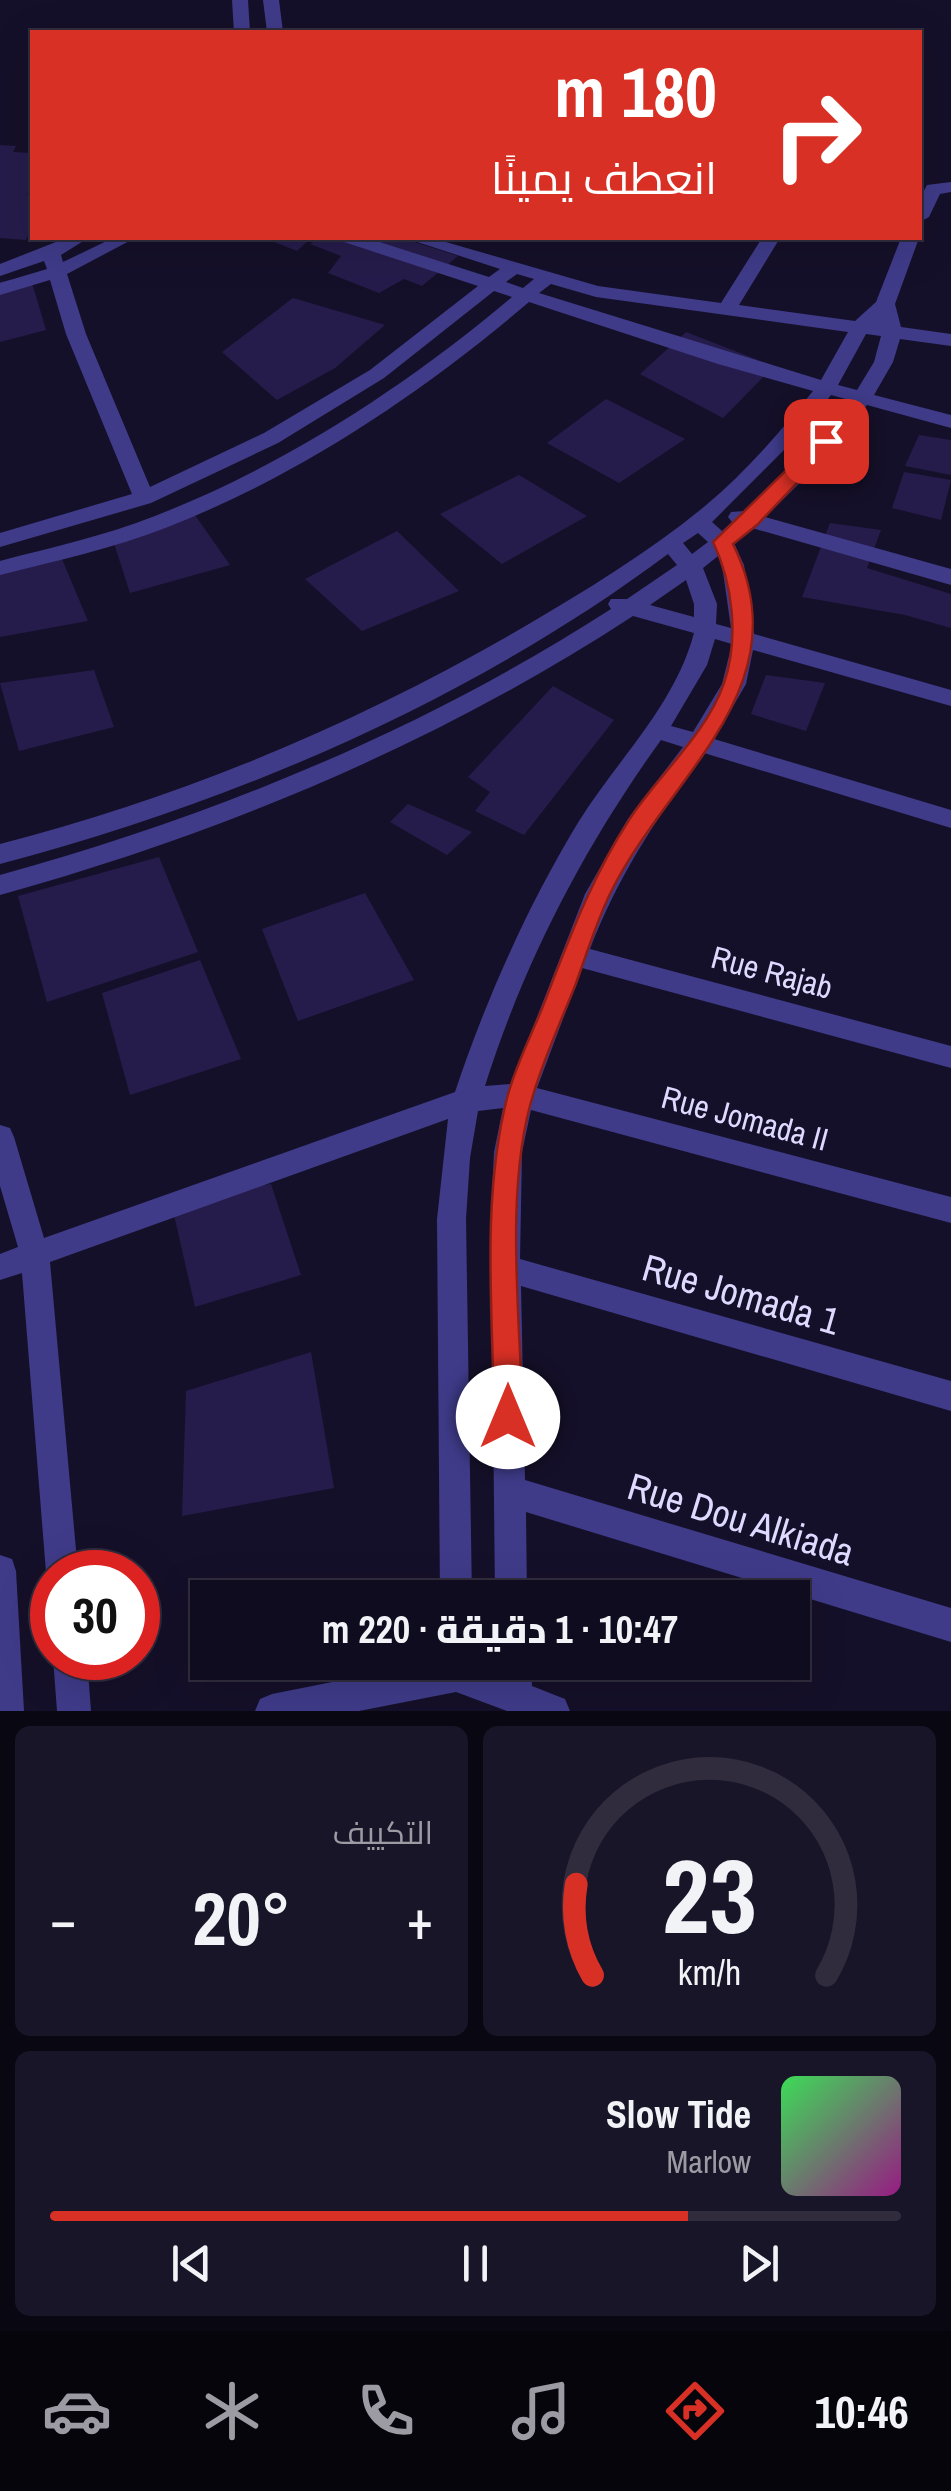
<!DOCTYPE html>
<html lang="ar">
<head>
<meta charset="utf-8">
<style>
	:root { --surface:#100c1f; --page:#191528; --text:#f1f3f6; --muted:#9c9ba4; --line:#302c3d; --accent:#d93025 }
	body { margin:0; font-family:"Archivo Narrow",Cairo,sans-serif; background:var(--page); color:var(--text); direction:rtl; height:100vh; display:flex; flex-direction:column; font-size:38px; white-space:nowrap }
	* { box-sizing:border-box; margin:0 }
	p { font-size:32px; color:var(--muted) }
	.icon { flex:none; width:55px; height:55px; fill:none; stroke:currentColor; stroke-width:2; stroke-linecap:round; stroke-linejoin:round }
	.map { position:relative; height:1711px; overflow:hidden; direction:ltr }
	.details { display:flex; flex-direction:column; gap:15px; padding:15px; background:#090711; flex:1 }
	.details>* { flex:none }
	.hud { position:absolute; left:30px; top:30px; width:892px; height:210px; border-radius:0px; box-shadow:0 10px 40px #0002,0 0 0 2px var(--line); direction:rtl; background:#d93025; color:#fff; overflow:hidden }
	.speed { position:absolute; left:30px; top:1550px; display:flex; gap:20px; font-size:50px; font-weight:700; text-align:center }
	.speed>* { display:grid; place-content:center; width:130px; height:130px; border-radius:50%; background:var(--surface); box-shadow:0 10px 40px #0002,0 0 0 2px var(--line); line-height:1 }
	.speed .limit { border:15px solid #d22; background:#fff; color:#111 }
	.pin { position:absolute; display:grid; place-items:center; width:85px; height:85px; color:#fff; margin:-42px; border-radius:20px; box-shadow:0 5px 15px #0006 }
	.me { position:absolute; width:110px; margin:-55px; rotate:0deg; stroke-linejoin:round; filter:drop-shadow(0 0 8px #0008) }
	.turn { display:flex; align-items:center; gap:35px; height:210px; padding:0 40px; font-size:45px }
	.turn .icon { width:130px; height:130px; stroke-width:2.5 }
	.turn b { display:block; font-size:70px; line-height:85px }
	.big { font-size:75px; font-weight:800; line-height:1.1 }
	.details .widget { flex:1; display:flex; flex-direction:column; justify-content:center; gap:15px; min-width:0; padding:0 35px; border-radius:15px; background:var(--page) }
	.details .dial { align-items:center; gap:0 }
	.dial svg { height:260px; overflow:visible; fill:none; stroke:var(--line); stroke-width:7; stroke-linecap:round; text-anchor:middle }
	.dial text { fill:var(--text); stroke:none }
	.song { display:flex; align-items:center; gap:30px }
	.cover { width:120px; height:120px; border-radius:15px; background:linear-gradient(135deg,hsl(130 70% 55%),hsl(310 70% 35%)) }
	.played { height:10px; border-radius:5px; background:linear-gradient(90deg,var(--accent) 75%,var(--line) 75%) }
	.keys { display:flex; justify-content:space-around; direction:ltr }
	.heat { display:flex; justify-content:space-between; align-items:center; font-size:55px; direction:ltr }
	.details .tiles { flex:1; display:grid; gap:15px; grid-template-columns:1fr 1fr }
	.widget:last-child { grid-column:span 2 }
	.trip { position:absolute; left:190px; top:1580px; width:620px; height:100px; border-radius:0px; background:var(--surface); box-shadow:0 10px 40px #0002,0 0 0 2px var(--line); font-weight:800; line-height:100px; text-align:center; direction:rtl }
	.tabs { display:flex; height:160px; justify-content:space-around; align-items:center; background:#06050c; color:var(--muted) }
	.tabs .icon { width:70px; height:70px }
	.tabs .selected { color:var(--accent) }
	.tabs b { font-size:45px; color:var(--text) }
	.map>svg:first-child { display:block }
</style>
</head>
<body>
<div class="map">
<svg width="951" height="1711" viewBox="0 0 951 1711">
	<rect width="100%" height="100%" fill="#151029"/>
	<!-- building -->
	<g fill="#261c4b">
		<polygon points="0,145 16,146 13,152 32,153 32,184 27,195 32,195 32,227 26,240 0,238"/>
		<polygon points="264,238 311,238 297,251"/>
		<polygon points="319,238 402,238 458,256 422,286 404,279 379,293 328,273 341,256 310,244"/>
		<polygon points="30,276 46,330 0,342 0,282"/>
		<polygon points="293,298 385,325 335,368 277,400 222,352"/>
		<polygon points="686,332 774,366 723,418 640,374"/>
		<polygon points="606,399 685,439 619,483 547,443"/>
		<polygon points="919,435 951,440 951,475 905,466"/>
		<polygon points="904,472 951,480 941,520 892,508"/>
		<polygon points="519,475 587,516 502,564 440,514"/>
		<polygon points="190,508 230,565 130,593 112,537"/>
		<polygon points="830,523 881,530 867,568 951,594 951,628 905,615 802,597"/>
		<polygon points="397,531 459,591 362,631 305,579"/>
		<polygon points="59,552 88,621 0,637 0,566"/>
		<polygon points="94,670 114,727 19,751 0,683"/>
		<polygon points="766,675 825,683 806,731 751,714"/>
		<polygon points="553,686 614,720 524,835 475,811 490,792 468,777"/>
		<polygon points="408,804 472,832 447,855 390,822"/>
		<polygon points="159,857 198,952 47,1002 18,896"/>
		<polygon points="365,893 414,980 298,1021 262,929"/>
		<polygon points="200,960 241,1059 130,1095 102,993"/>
		<polygon points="271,1184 301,1275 195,1307 170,1197"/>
		<polygon points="311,1352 334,1488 182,1516 186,1391"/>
	</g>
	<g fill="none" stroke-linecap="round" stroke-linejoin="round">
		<!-- minor -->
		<g fill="#3f3b89" fill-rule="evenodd">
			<polygon points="232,0 248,0 250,32 234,32"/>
			<polygon points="263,0 279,0 283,32 267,32"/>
			<polygon points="951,182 951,192 940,194 929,217 920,222 920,198 927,185"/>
			<path d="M66,238h22l-27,17 2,7 50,-24h22l-68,36 19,60 64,153 114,-54 106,-63 108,-84 -134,-44 -3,-4h26l122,39 11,-8 -95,-31h27l166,48 123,17 41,-65h18l-41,67 116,16 21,-19 25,-64h18l-24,66 6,23 50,7v12l-51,-7 -7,23 -19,33 77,20v13l-84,-23 -61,72 -41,40 186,52v16l-199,-57 -18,15 10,22 10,69 197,56v16l-198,-56 -7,34 -32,55 237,71v18l-247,-75c-46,63 -86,123 -114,196l361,97v22l-369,-100 -45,120 414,109v26l-420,-113 -9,42 -2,107 431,122v30l-430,-125 4,194 426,128v34l-425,-130 1,86h-32l-4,-386 3,-60 9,-44 -25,3 -8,47 -4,61 6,379h-32l-3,-379 11,-100 -398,143 28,310h-26l-2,12 -4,-12 -24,-299 -22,7v-26l18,-7 -18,-61v-61l10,3 4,9 30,101 411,-146c31,-93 73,-187 124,-271 39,-62 96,-116 115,-188l-61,-17c-194,127 -410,217 -633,279v-20c215,-59 423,-145 611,-266l-3,-5 3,-5h16l50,-34 -9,-11c-196,146 -432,248 -668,310v-20c184,-47 358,-121 522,-216 63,-37 126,-75 183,-122 40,-33 76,-75 108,-115l-95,-27 -189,-62c-108,92 -229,173 -361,225 -54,21 -112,34 -168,48v-14c52,-14 105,-25 155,-45 130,-51 250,-129 357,-219l-18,-6 -110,87 -106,65 -127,60 -151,44v-14l132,-39 -66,-160 -16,-54 -50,15v-12l47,-14 -3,-8 -44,15v-12zM517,274l17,5 -11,9 -17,-6zM551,284l45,13 252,35 -27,48 -282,-87zM866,334l15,2 -7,26 -17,28 -19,-5zM831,395l18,5 -92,101 -13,10 -13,1 -3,5 4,5 -10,9 -10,-9 90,-90zM698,533l10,9 -16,12 -9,-11zM718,556l4,9 9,63 -15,-4 1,-20 -14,-36zM686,580l8,24v13l-44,-12zM715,639l17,5 -10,40 -29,48 -22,-6 36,-61zM661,740l22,7 -55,72 -43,75 -74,190 -26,2c39,-124 100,-241 176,-346z"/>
			<polygon points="0,1555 12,1559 16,1571 24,1711 0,1711"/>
			<polygon points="53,1658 87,1658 91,1711 57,1711"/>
			<polygon points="433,1662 468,1662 497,1673 497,1662 531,1662 532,1686 565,1699 570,1711 507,1711 456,1692 359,1711 255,1711 260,1699 272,1694"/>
		</g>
	</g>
	<!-- route -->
	<path fill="#d93025" stroke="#8d1f18" stroke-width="2.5" d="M826,435l10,6 -3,4 -76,80 -24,19c71,145 -66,232 -123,350 -14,29 -24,62 -35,92 -14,35 -30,70 -41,106 -30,92 -14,227 -11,325l-5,9 -10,4 -9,-4 -5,-9c-1,-105 -13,-216 13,-319 8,-31 24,-62 36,-92 25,-64 48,-128 86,-186 29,-45 77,-85 95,-137 15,-44 9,-99 -11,-141l107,-105z"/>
	<g text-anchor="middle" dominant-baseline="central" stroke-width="10" stroke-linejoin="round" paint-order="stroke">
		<!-- street labels -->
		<g font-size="32" fill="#ded9ff" stroke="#151029">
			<text transform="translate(772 972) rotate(15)">Rue Rajab</text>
			<text transform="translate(745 1118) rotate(15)">Rue Jomada II</text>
		</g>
		<!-- near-street labels -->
		<g font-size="38" fill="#ded9ff" stroke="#151029">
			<text transform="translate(741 1294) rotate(16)">Rue Jomada 1</text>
			<text transform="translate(741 1519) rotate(17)">Rue Dou Alkiada</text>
		</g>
	</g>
</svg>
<div class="speed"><div class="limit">30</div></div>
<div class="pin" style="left:826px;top:441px;background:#d93025"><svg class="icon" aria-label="arrive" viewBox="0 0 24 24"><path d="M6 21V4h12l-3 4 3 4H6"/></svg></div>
<svg class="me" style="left:508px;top:1417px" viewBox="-20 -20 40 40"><circle r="19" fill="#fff"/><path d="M0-13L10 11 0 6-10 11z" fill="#d93025"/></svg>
<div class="trip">10:47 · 1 دقيقة · 220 m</div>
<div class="hud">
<div class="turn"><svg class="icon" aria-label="right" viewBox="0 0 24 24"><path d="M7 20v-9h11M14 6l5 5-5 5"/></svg><div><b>180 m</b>انعطف يمينًا</div></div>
</div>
</div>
<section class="details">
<div class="tiles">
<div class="widget dial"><svg viewBox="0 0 100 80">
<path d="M14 69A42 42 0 1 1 86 69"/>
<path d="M14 69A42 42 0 0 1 9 41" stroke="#d93025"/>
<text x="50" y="56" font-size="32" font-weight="700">23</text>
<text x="50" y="72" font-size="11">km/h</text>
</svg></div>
<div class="widget"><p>التكييف</p>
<div class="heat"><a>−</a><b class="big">20°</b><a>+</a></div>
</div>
<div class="widget">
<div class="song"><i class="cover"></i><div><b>Slow Tide</b><p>Marlow</p></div></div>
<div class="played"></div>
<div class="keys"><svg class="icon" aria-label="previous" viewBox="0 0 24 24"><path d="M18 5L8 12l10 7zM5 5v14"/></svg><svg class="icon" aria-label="pause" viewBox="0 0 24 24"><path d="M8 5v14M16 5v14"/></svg><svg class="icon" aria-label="next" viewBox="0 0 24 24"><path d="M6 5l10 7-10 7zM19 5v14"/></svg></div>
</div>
</div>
</section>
<nav class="tabs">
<b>10:46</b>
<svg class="icon selected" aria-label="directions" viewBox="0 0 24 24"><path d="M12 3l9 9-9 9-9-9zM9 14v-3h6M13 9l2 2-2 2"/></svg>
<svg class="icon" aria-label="music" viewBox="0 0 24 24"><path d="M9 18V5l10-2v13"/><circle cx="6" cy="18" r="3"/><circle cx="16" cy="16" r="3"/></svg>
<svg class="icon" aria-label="phone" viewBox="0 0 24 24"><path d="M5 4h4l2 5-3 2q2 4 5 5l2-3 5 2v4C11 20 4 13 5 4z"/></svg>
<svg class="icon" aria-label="climate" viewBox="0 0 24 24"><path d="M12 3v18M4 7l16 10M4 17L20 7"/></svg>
<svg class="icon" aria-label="car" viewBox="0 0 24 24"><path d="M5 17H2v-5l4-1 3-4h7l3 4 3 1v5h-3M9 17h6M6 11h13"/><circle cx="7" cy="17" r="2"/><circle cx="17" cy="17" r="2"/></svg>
</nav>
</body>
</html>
